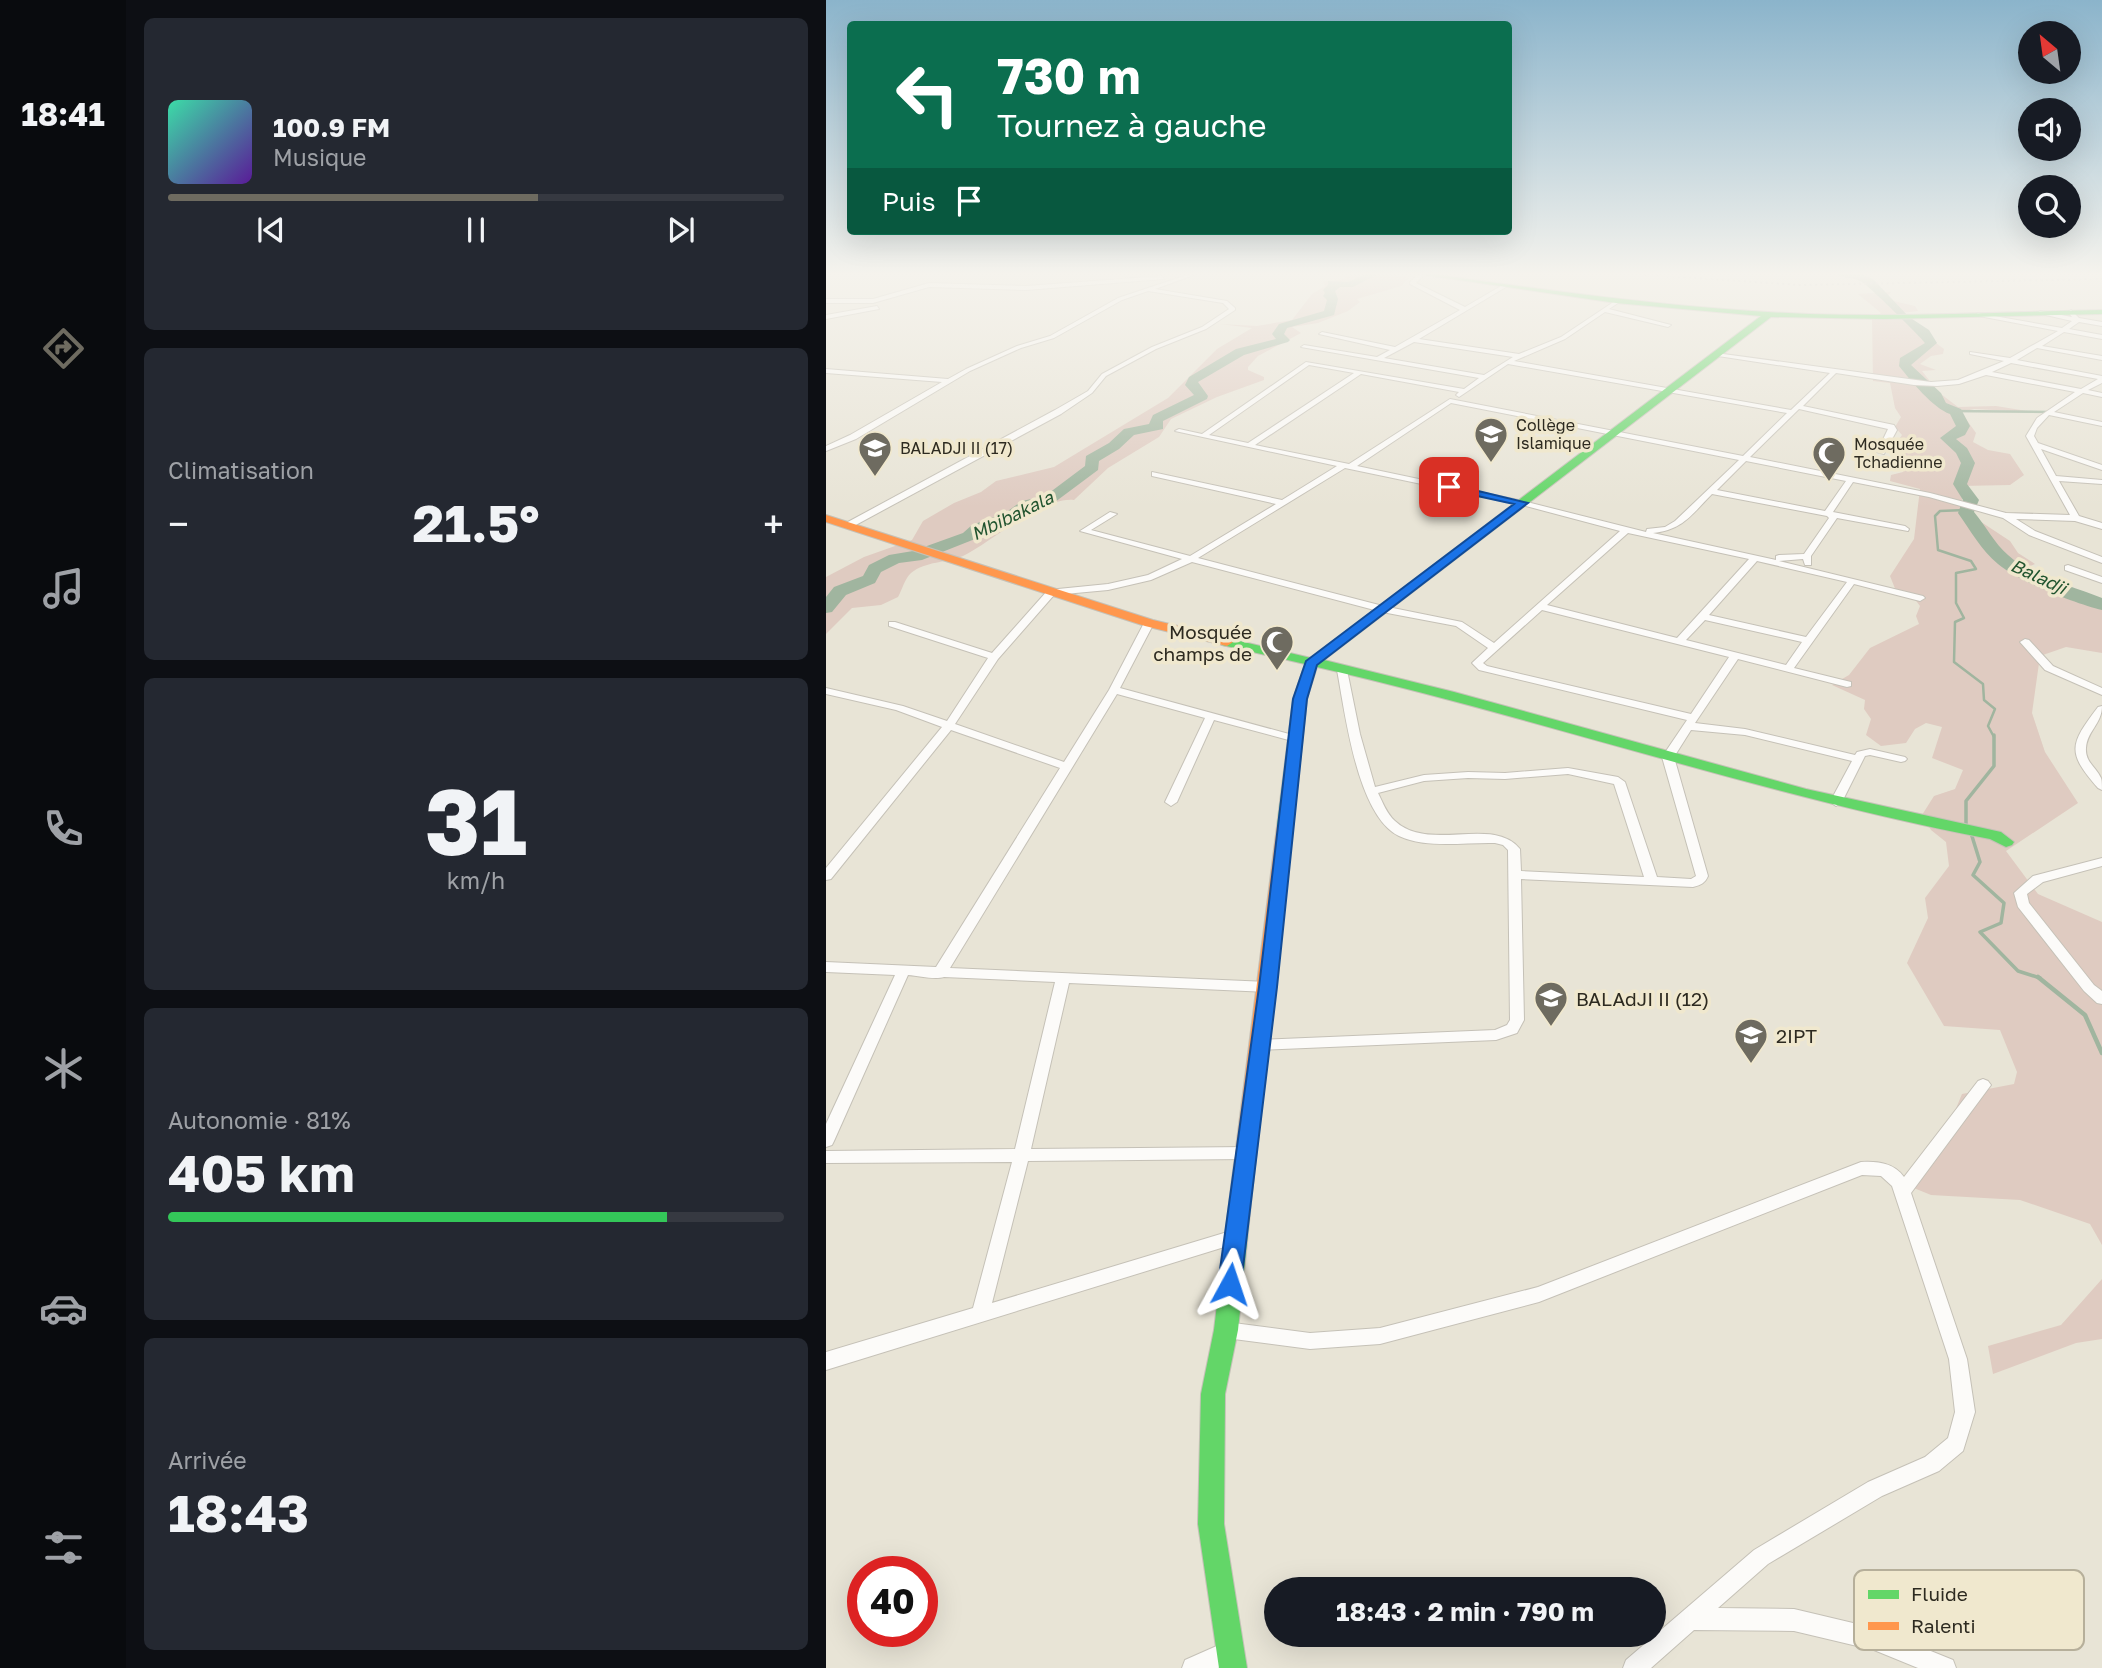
<!DOCTYPE html>
<html lang="fr">
<head>
<meta charset="utf-8">
<style>
	:root { --surface:#171b24; --page:#242831; --text:#f1f3f6; --muted:#9ea1a6; --line:#363941; --accent:#6e6b60 }
	body { margin:0; font-family:"Golos Text",sans-serif; background:var(--page); color:var(--text); height:100vh; display:flex; flex-direction:column; font-size:26px; white-space:nowrap }
	* { box-sizing:border-box; margin:0 }
	p { font-size:23px; color:var(--muted) }
	.icon { flex:none; width:38px; height:38px; fill:none; stroke:currentColor; stroke-width:2; stroke-linecap:round; stroke-linejoin:round }
	.map { position:relative; flex:1; overflow:hidden }
	.sheet { display:flex; flex-direction:column; gap:18px; padding:18px; background:#0d0f14; width:700px }
	.sheet>* { flex:none }
	.top-card { position:absolute; left:21px; top:21px; width:665px; height:214px; border-radius:7px; box-shadow:0 7px 28px #0002; background:#0b6e4f; color:#fff; overflow:hidden }
	.needle { width:46px; rotate:331deg }
	.buttons { position:absolute; left:1192px; top:21px; display:grid; gap:14px }
	.buttons a { display:grid; place-items:center; width:63px; height:63px; border-radius:50%; background:var(--surface); box-shadow:0 7px 28px #0002; font-size:35px }
	.speed { position:absolute; left:21px; top:1556px; display:flex; gap:14px; font-size:35px; font-weight:700; text-align:center }
	.speed>* { display:grid; place-content:center; width:91px; height:91px; border-radius:50%; background:var(--surface); box-shadow:0 7px 28px #0002; line-height:1 }
	.speed .limit { border:10px solid #d22; background:#fff; color:#111 }
	.pin { position:absolute; display:grid; place-items:center; width:60px; height:60px; color:#fff; margin:-30px; border-radius:14px; box-shadow:0 4px 10px #0006 }
	.me { position:absolute; width:77px; margin:-38px; rotate:5deg; stroke-linejoin:round; filter:drop-shadow(0 0 5px #0008) }
	.turn { display:flex; align-items:center; gap:24px; height:147px; padding:0 35px; font-size:32px }
	.turn .icon { width:91px; height:91px; stroke-width:2.5 }
	.turn b { display:block; font-size:49px; line-height:60px }
	.then { display:flex; align-items:center; height:66px; padding:0 35px; background:#0003; gap:14px; font-size:26px }
	.big { font-size:52px; font-weight:700; line-height:1.1 }
	.sheet .tile { flex:1; display:flex; flex-direction:column; justify-content:center; gap:10px; min-width:0; padding:0 24px; border-radius:10px; background:var(--page) }
	.sheet .dial { align-items:center; gap:0 }
	.dial b { font-size:91px; line-height:1 }
	.song { display:flex; align-items:center; gap:21px }
	.cover { width:84px; height:84px; border-radius:10px; background:linear-gradient(135deg,hsl(160 70% 55%),hsl(270 70% 35%)) }
	.played { height:7px; border-radius:4px; background:linear-gradient(90deg,var(--accent) 60%,var(--line) 60%) }
	.keys { display:flex; justify-content:space-around; direction:ltr }
	.heat { display:flex; justify-content:space-between; align-items:center; font-size:38px; direction:ltr }
	.charge { height:10px; border-radius:5px; background:linear-gradient(90deg,#34c759 81%,var(--line) 0) }
	.trip { position:absolute; left:438px; top:1577px; width:402px; height:70px; border-radius:35px; background:var(--surface); box-shadow:0 7px 28px #0002; font-weight:700; line-height:70px; text-align:center }
	main { display:flex; flex:1; min-height:0 }
	.tabs { display:flex; flex-direction:column; width:126px; justify-content:space-around; align-items:center; background:#090b0e; color:var(--muted) }
	.tabs .icon { width:49px; height:49px }
	.tabs .selected { color:var(--accent) }
	.tabs b { font-size:32px; color:var(--text) }
	.map>svg:first-child { display:block }
</style>
</head>
<body>
<main>
<nav class="tabs">
<b>18:41</b>
<svg class="icon selected" aria-label="directions" viewBox="0 0 24 24"><path d="M12 3l9 9-9 9-9-9zM9 14v-3h6M13 9l2 2-2 2"/></svg>
<svg class="icon" aria-label="music" viewBox="0 0 24 24"><path d="M9 18V5l10-2v13"/><circle cx="6" cy="18" r="3"/><circle cx="16" cy="16" r="3"/></svg>
<svg class="icon" aria-label="phone" viewBox="0 0 24 24"><path d="M5 4h4l2 5-3 2q2 4 5 5l2-3 5 2v4C11 20 4 13 5 4z"/></svg>
<svg class="icon" aria-label="climate" viewBox="0 0 24 24"><path d="M12 3v18M4 7l16 10M4 17L20 7"/></svg>
<svg class="icon" aria-label="car" viewBox="0 0 24 24"><path d="M5 17H2v-5l4-1 3-4h7l3 4 3 1v5h-3M9 17h6M6 11h13"/><circle cx="7" cy="17" r="2"/><circle cx="17" cy="17" r="2"/></svg>
<svg class="icon" aria-label="filters" viewBox="0 0 24 24"><path d="M4 7h16M4 17h16"/><circle cx="9" cy="7" r="2"/><circle cx="15" cy="17" r="2"/></svg>
</nav>
<section class="sheet">
<div class="tile">
<div class="song"><i class="cover"></i><div><b>100.9 FM</b><p>Musique</p></div></div>
<div class="played"></div>
<div class="keys"><svg class="icon" aria-label="previous" viewBox="0 0 24 24"><path d="M18 5L8 12l10 7zM5 5v14"/></svg><svg class="icon" aria-label="pause" viewBox="0 0 24 24"><path d="M8 5v14M16 5v14"/></svg><svg class="icon" aria-label="next" viewBox="0 0 24 24"><path d="M6 5l10 7-10 7zM19 5v14"/></svg></div>
</div>
<div class="tile"><p>Climatisation</p>
<div class="heat"><a>−</a><b class="big">21.5°</b><a>+</a></div>
</div>
<div class="tile dial"><b>31</b><p>km/h</p></div>
<div class="tile"><p>Autonomie · 81%</p><b class="big">405 km</b><div class="charge"></div></div>
<div class="tile"><p>Arrivée</p><b class="big">18:43</b></div>
</section>
<div class="map">
<svg width="1276" height="1668" viewBox="0 0 1276 1668">
	<rect width="100%" height="100%" fill="#e8e4d6"/>
	<!-- green -->
	<g fill="#dfcbc1">
		<path d="M527,274h41l15,4 -8,8 -44,13 3,3 -12,9 -30,12 -26,4 9,6 -43,23 -10,11v3l16,7v3l-47,17 -46,22 -12,18 -51,31 -34,32c-31,-4 -82,42 -111,56 -17,7 -37,5 -52,17 -6,5 -9,17 -13,24l-17,8 -29,3 -26,26v-57l38,-20 48,-17 11,-19 31,-18 27,-11 15,-11 58,-14 114,-69 49,-49 35,-21 -32,-4 37,2 35,-6 20,-26 13,-8 -2,-5 17,-1z"/>
		<polygon points="1065,292 1059,299 1089,306 1092,311 1075,313 1078,319 1118,349 1117,354 1105,356 1094,364 1110,370 1096,371 1103,380 1103,385 1132,407 1170,406 1207,412 1148,409 1135,412 1150,433 1147,442 1162,450 1184,454 1198,475 1184,485 1135,486 1137,510 1184,541 1192,553 1209,564 1199,568 1211,577 1276,603 1276,653 1240,647 1214,656 1206,713 1219,752 1252,803 1180,851 1212,894 1276,922 1276,1245 1264,1224 1194,1200 1105,1195 1073,1182 1126,1118 1136,1094 1188,1084 1191,1072 1174,1030 1118,1026 1081,963 1102,918 1099,898 1123,866 1120,842 1105,830 1096,815 1108,796 1129,789 1137,770 1106,758 1116,727 1100,723 1089,729 1080,743 1055,746 1040,735 1045,719 1038,709 1039,700 1006,685 1023,675 1044,648 1093,624 1090,616 1094,606 1088,598 1070,591 1064,576 1088,539 1094,489 1064,481 1065,475 1077,472 1080,465 1070,444 1076,435 1069,427 1075,417 1069,408 1064,383 1047,381 1046,319 1055,313 1032,294"/>
		<polygon points="1276,1279 1276,1339 1250,1343 1167,1374 1162,1346 1235,1325"/>
	</g>
	<g fill="none" stroke-linecap="round" stroke-linejoin="round">
		<!-- stream-far2 -->
		<g stroke="#a0b59f" stroke-width="2.5">
			<polyline points="1123,411 1223,412"/>
			<polyline points="1139,510 1114,511 1109,516 1112,550 1145,561 1150,569 1130,573 1130,603 1138,618 1129,622 1128,662 1157,684 1158,700 1169,709 1162,726 1168,737"/>
		</g>
		<!-- stream-far1 -->
		<g stroke="#a0b59f" stroke-width="3.5">
			<polyline points="1140,827 1140,801 1168,766 1168,735"/>
			<polyline points="1145,833 1154,862 1147,875 1178,903 1175,923 1154,932 1192,971 1214,978"/>
		</g>
		<!-- stream -->
		<polyline stroke="#a0b59f" stroke-width="4.5" points="1212,977 1259,1015 1276,1053"/>
		<!-- river -->
		<g fill="#a0b59f" fill-rule="evenodd">
			<polygon points="540,274 552,274 527,287 514,287 509,291 512,299 508,315 461,328 458,334 464,340 462,342 418,355 372,382 382,396 381,399 337,421 337,429 308,435 293,449 273,461 272,470 229,502 206,507 191,519 158,531 149,539 96,560 73,563 55,572 49,583 20,595 6,612 0,613 0,597 8,587 37,576 43,565 63,555 87,551 137,533 146,525 179,513 196,501 219,496 259,466 260,456 283,443 298,429 323,424 327,415 368,395 359,385 363,377 410,349 450,339 446,334 453,324 498,311 501,300 497,296 499,293 497,290 502,285 502,281 522,282"/>
			<path d="M1011,274h26l11,6 35,37 20,13 8,13 -26,22 30,28 5,10 15,6 9,17 -5,9 -9,4 11,9 8,15 -8,21 12,16 -5,12c12,14 20,31 34,43 25,23 63,30 94,43v12c-26,-6 -84,-29 -104,-46 -16,-13 -28,-34 -40,-51l5,-13 -10,-16 8,-21 -5,-10 -16,-15 16,-12 -6,-12c-17,-6 -39,-33 -51,-48l1,-8 25,-15c-2,-4 -57,-58 -63,-61 -8,-5 -18,-3 -25,-8z"/>
		</g>
		<defs>
			<g id="street">
				<polygon points="364,274 368,275 329,289 401,301 409,308 409,310 380,329 330,349 280,376 266,393 235,414 26,527 20,527 20,523 229,410 262,391 276,374 326,347 376,327 403,309 397,303 322,291 296,300 228,338 195,348 144,371 30,439 0,451 0,446 24,435 116,382 0,373 0,369 122,379 140,369 191,346 224,336 292,298"/>
				<path d="M593,274h6l-9,9 49,24 36,-21 5,1 -87,52 100,15 42,-17 54,-36 3,2 -9,6 62,16 -3,2 -63,-15 -40,27 -51,22 277,49 39,-37 -112,-17 -3,-2 1,-1 215,29 27,-2 46,-19 -34,-7v-2l40,6 48,-27 -79,-15 -2,-3 85,15 10,-7 -35,-8 3,-2 32,6 -4,-5 3,-2 8,8 23,4v4l-23,-4 -10,7 33,6v4l-38,-7 -22,14 60,10v4l-65,-12 -20,12 85,16v7l-14,7 14,3v4l-19,-4 -29,19 48,10v4l-53,-11 -12,13 -3,8 4,7 64,22v5l-61,-21 15,27 46,4v4l-43,-3 20,35 23,7v6l-27,-8 -59,-2 19,12 67,26v6l-73,-28 -26,-17 -74,-21 -76,-15 -20,30 72,14 4,3 -1,2 -71,-13 -26,38v9h-6l-2,-6 -24,2 144,35 2,2 -5,3 -66,-17 -60,84 57,14v4l-4,1 -109,-28 -43,64 50,6 110,26 2,-3 13,-3 35,8 2,2 -2,2 -4,1 -31,-7 -5,1 -23,46 -6,4 -6,-4 22,-41 -107,-26 -54,-5 -17,27 34,119c-3,7 -7,9 -15,11l-172,-8 3,141 -7,13 -21,7 -237,10 -5,-1 -2,-4 2,-4 5,-1 236,-10 12,-5 3,-5 -2,-170 -5,-5 -8,-2c-30,-1 -68,6 -96,-7 -42,-20 -54,-124 -62,-166l1,-2h8l1,2 13,64 15,53 49,-12 44,-3 37,1 63,-5 50,9 7,5 32,95 34,2 5,-3 -34,-119 25,-37 -208,-50 -7,-7 16,-15 -32,-22 -74,-14 -190,-50 -41,18 -43,10 -54,5 -56,64 -43,65 109,38 45,-72 35,-67 5,-3 5,3 -34,65 180,49 2,2 -6,3 -82,-22 -37,82 -6,4 -6,-4 40,-84 -88,-24 -167,274 318,14 5,2 2,3 -2,3 -5,2 -199,-9 -38,166 217,-2 6,1 2,5 -2,5 -6,1 -220,2 -36,142 242,-73 6,2 3,5 -3,5 -6,2 -408,126v-18l147,-44 39,-146 -186,1v-12l189,-2 40,-167 -111,-5c-9,3 -25,-1 -36,-2l-74,166 -2,4 -6,2v-23l69,-149 -69,-3v-10l110,5 124,-199 -109,-38 -120,149 -5,1v-12l116,-141 -46,-17 -70,-16v-6l77,18 44,15 41,-63 -99,-32v-4h6l97,31 56,-63 60,-6 40,-9 34,-16 -102,-28 30,-19 7,2 -26,16 99,26 86,-52 -124,-28v-4l130,28 55,-34 -162,-35 4,-2 23,5 104,-72 158,27 15,-11 -178,-31 3,-2 73,12 13,-7 -71,-16 3,-2 73,15 65,-37 -50,-26v-2zM588,342l99,15 -29,18 -100,-17zM1185,363l87,16 -17,10 -89,-17zM682,364l279,49 -44,43 -293,-57 -101,65 -94,-19 106,-71 98,18 -3,3 3,2zM483,365l45,8 -106,70 -39,-8zM1010,373l78,12 23,1 22,-2 27,-9 89,17 -38,26 -11,18 44,79 -64,-2 -76,-20 -180,-36 49,-48 89,20 -11,23 7,2 13,-24 -3,-5 -91,-19zM625,403l288,57 -64,61 -10,6 -18,2 -1,3 -123,-31 -166,-35zM920,461l100,20 -21,30 -108,-21zM519,468l177,37 98,26 -126,112 -32,-21 -79,-16 -185,-48zM886,494l115,22 2,2 -25,36 -25,1 -3,1v4l-123,-27c30,-3 39,-19 59,-39zM802,533l121,26 -72,79 -130,-33zM931,561l90,21 -41,55 -97,-22zM716,610l187,47 -38,57 -204,-48 -4,-3zM879,620l97,22 -16,23 -100,-25zM742,774l46,10 30,93 -123,-6 -1,-22c-27,-34 -91,4 -125,-28 -8,-7 -12,-18 -17,-28l46,-12 44,-3 37,1z"/>
				<polygon points="336,276 338,279 200,290 103,287 47,303 0,303 0,299 47,299 103,283 200,286"/>
				<polygon points="51,306 53,309 0,319 0,315"/>
				<polygon points="1242,565 1276,577 1276,583 1239,570 1239,566"/>
				<polygon points="1199,639 1203,640 1227,666 1276,688 1276,695 1219,670 1194,642"/>
				<path d="M1276,706c0,18 -15,25 -16,42 -1,14 10,19 15,30 1,2 1,9 1,12l-4,-2c-32,-36 -28,-44 0,-81z"/>
				<polygon points="1276,858 1276,866 1217,882 1201,894 1203,903 1268,985 1276,991 1276,1004 1271,1003 1258,991 1192,907 1188,893 1207,876"/>
				<path d="M1157,1079l5,2 3,4 -3,4 -77,104 56,166 8,53 -12,39 -24,20 -57,25 -114,68 -50,44 76,1 80,19 79,32 3,8h-38l-44,-18 -80,-19 -100,-1 -43,38h-28l3,-8 128,-110 114,-68 57,-25 23,-19 7,-26 -6,-53 -57,-173 -11,-10 -19,-1 -323,127 -159,42 -70,5 -84,-11 -6,-2 -3,-6 3,-6 6,-2 84,11 70,-5 158,-41 323,-125c17,-1 33,1 43,15l74,-96z"/>
				<polygon points="402,1641 410,1644 413,1652 410,1660 392,1668 356,1668 359,1660"/>
			</g>
			<g id="fast">
				<path d="M592,274h15c125,18 250,35 376,40 98,3 195,-2 293,-4v4l-218,5 -113,-2 -447,343 130,32 352,97 195,43 13,10 -2,3 -6,2 -16,-8c-228,-44 -447,-120 -673,-172l-10,32 -14,127 -8,5 -6,-2 -2,-3 16,-127 12,-35 -83,-19v-6l5,-1 84,20 450,-342 -145,-13z"/>
				<polygon points="414,1194 422,1197 425,1203 412,1330 399,1394 398,1524 421,1668 393,1668 372,1524 375,1394 388,1330 403,1203 406,1197"/>
			</g>
			<g id="slow">
				<polygon points="0,515 327,620 406,639 407,642 401,646 319,626 0,522"/>
				<polygon points="459,821 467,826 425,1203 422,1209 414,1212 406,1209 403,1203 451,826"/>
			</g>
		</defs>
		<!-- street casing -->
		<use href="#street" stroke="#c5c1b7" stroke-width="2"/>
		<!-- fast casing -->
		<use href="#fast" stroke="#c5c1b7" stroke-width="2"/>
		<!-- slow casing -->
		<use href="#slow" stroke="#c5c1b7" stroke-width="2"/>
		<!-- street -->
		<use href="#street" fill="#fcfbf9" fill-rule="evenodd"/>
		<!-- fast -->
		<use href="#fast" fill="#63d668" fill-rule="evenodd"/>
		<!-- slow -->
		<use href="#slow" fill="#ff974d" fill-rule="evenodd"/>
		<!-- rail -->
		<polyline stroke="#bdbbb8" stroke-width="2" stroke-dasharray="2 3.5" stroke-linecap="butt" points="808,274 975,285 1276,279"/>
	</g>
	<!-- sky -->
	<linearGradient id="sky" x2="0" y2="1"><stop stop-color="#8bb4cb"/><stop offset="0.54" stop-color="#f5f3ed"/><stop offset="1" stop-color="#f5f3ed" stop-opacity="0"/></linearGradient>
	<rect width="1276" height="507" fill="url(#sky)"/>
	<!-- route -->
	<polygon fill="#1a73e8" stroke="#114b97" stroke-width="2" points="623,484 702,503 491,665 481,699 451,987 415,1284 412,1291 404,1294 396,1291 392,1284 433,987 467,699 480,661 688,504 619,489 619,485"/>
	<!-- icons -->
	<defs>
		<symbol id="school-pin" viewBox="-11 -11 22 30"><path d="M0 17L-7.5 6A9.5 9.5 0 1 1 7.5 6Z" fill="#6e6b60" stroke="#f0e8ce"/><path d="M0-5L7-2L0 1L-7-2ZM-4 1L0 2.5L4 1V4Q0 6-4 4Z" fill="#fff"/></symbol>
		<symbol id="mosque-pin" viewBox="-11 -11 22 30"><path d="M0 17L-7.5 6A9.5 9.5 0 1 1 7.5 6Z" fill="#6e6b60" stroke="#f0e8ce"/><path d="M3.5-4.9A6 6 0 1 0 3.5 4.9A5 5 0 1 1 3.5-4.9Z" fill="#fff"/></symbol>
		<symbol id="university-pin" viewBox="-11 -11 22 30"><path d="M0 17L-7.5 6A9.5 9.5 0 1 1 7.5 6Z" fill="#6e6b60" stroke="#f0e8ce"/><path d="M0-5L7-2L0 1L-7-2ZM-4 1L0 2.5L4 1V4Q0 6-4 4Z" fill="#fff"/></symbol>
	</defs>
	<g fill-rule="evenodd">
		<use href="#school-pin" x="646" y="415" width="38" height="52"/>
		<use href="#school-pin" x="30" y="429" width="38" height="52"/>
		<use href="#mosque-pin" x="984" y="434" width="38" height="52"/>
		<use href="#mosque-pin" x="432" y="623" width="38" height="52"/>
		<use href="#school-pin" x="706" y="979" width="38" height="52"/>
		<use href="#university-pin" x="906" y="1016" width="38" height="52"/>
	</g>
	<g text-anchor="middle" dominant-baseline="central" stroke-width="7" stroke-linejoin="round" paint-order="stroke">
		<!-- far-poi labels -->
		<g font-size="16" fill="#2d2a20" stroke="#f0e8ce" text-anchor="start">
			<text x="690" y="425">Collège<tspan x="690" dy="18">Islamique</tspan></text>
			<text x="1028" y="444">Mosquée<tspan x="1028" dy="18">Tchadienne</tspan></text>
			<text x="74" y="448">BALADJI II (17)</text>
		</g>
		<!-- far-water labels -->
		<g font-size="18" font-style="italic" fill="#21542f" stroke="#f0e8ce">
			<text transform="translate(186 515) rotate(-26)">Mbibakala</text>
			<text transform="translate(1213 576) rotate(25)">Baladji</text>
		</g>
		<!-- poi labels -->
		<g font-size="19" fill="#2d2a20" stroke="#f0e8ce" text-anchor="start">
			<text x="426" y="631" text-anchor="end">Mosquée<tspan x="426" dy="22">champs de</tspan></text>
			<text x="750" y="998">BALAdJI II (12)</text>
			<text x="950" y="1035">2IPT</text>
		</g>
	</g>
	<!-- legend -->
	<rect x="1028" y="1570" width="230" height="80" rx="10" fill="#f0e8ce" stroke="#b6af9a" stroke-width="2"/>
	<rect x="1042" y="1590" width="31" height="9" fill="#63d668"/>
	<rect x="1042" y="1622" width="31" height="8" fill="#ff974d"/>
	<g font-size="19" fill="#2d2a20">
		<text x="1085" y="1601">Fluide</text>
		<text x="1085" y="1633">Ralenti</text>
	</g>
</svg>
<div class="buttons">
<a><svg class="needle" viewBox="-14 -14 28 28"><path d="M0-13l5 13h-10z" fill="#e53935"/><path d="M0 13l5-13h-10z" fill="#9ea1a6"/></svg></a>
<a><svg class="icon" aria-label="sound" viewBox="0 0 24 24"><path d="M4 9h4l5-4v14l-5-4H4zM17 9q2 3 0 6"/></svg></a>
<a><svg class="icon" aria-label="search" viewBox="0 0 24 24"><circle cx="10" cy="10" r="6"/><path d="M15 15l6 6"/></svg></a>
</div>
<div class="speed"><div class="limit">40</div></div>
<div class="pin" style="left:623px;top:487px;background:#d93025"><svg class="icon" aria-label="arrive" viewBox="0 0 24 24"><path d="M6 21V4h12l-3 4 3 4H6"/></svg></div>
<svg class="me" style="left:404px;top:1284px" viewBox="-20 -20 40 40"><path d="M0-17L14 15 0 8-14 15z" fill="#1a73e8" stroke="#fff" stroke-width="4"/></svg>
<div class="trip">18:43 · 2 min · 790 m</div>
<div class="top-card">
<div class="turn"><svg class="icon" aria-label="left" viewBox="0 0 24 24"><path d="M17 20v-9H6M10 6l-5 5 5 5"/></svg><div><b>730 m</b>Tournez à gauche</div></div>
<div class="then">Puis<svg class="icon" aria-label="arrive" viewBox="0 0 24 24"><path d="M6 21V4h12l-3 4 3 4H6"/></svg></div>
</div>
</div>
</main>
</body>
</html>
